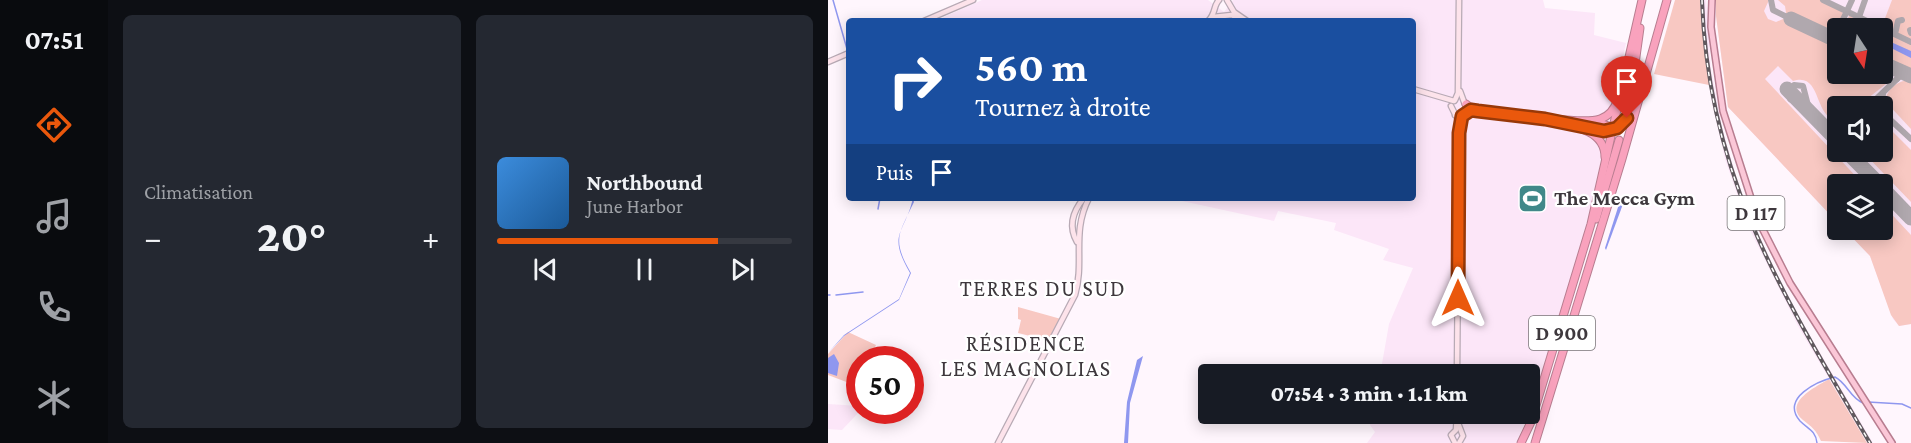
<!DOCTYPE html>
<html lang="fr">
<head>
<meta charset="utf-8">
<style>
	:root { --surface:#171b24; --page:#242831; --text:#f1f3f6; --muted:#9ea1a6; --line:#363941; --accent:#ea580c }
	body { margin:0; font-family:"Crimson Pro",serif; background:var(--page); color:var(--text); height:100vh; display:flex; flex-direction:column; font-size:22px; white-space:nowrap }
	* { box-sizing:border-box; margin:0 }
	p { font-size:20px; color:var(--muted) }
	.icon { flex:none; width:33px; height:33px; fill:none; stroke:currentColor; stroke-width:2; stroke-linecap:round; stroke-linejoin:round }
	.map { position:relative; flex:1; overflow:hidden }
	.panel { display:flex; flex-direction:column; gap:15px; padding:15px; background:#0d0f14; width:720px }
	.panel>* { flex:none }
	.guide { position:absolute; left:18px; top:18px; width:570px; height:183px; border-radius:6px; box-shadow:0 3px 15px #0003; background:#1a4fa0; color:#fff; overflow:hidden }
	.needle { width:39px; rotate:168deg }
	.tools { position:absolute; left:999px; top:18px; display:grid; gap:12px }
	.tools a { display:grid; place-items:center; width:66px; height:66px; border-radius:6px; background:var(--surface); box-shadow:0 3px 15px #0003; font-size:30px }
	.speed { position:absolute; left:18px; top:346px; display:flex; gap:12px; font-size:30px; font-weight:700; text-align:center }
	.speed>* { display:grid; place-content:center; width:78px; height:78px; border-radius:50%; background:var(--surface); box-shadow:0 3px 15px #0003; line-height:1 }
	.speed .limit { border:9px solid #d22; background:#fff; color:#111 }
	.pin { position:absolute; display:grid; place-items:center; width:51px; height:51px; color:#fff; margin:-62px -26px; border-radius:50% 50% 50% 0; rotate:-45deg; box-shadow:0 0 6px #0007 }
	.pin .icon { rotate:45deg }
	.me { position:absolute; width:66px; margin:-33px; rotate:0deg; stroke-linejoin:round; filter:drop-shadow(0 0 4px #0008) }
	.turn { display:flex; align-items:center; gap:21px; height:126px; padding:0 30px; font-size:27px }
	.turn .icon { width:78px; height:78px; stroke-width:2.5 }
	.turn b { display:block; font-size:42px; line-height:51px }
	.then { display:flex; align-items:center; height:57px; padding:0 30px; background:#0003; gap:12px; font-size:22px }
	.big { font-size:45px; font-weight:800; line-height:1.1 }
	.panel .widget { flex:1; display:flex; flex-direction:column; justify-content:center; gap:9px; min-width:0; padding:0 21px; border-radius:9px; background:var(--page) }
	.song { display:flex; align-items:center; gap:18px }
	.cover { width:72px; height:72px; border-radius:9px; background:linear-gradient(135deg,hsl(210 70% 55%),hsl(210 70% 35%)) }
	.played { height:6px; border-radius:3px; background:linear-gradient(90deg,var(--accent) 75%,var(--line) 75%) }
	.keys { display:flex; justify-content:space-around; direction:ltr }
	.heat { display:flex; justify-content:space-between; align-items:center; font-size:33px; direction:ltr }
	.panel .tiles { flex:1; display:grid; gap:15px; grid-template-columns:repeat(2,1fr) }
	.trip { position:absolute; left:370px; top:364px; width:342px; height:60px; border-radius:6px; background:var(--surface); box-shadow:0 3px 15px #0003; font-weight:800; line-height:60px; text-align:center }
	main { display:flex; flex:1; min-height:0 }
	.tabs { display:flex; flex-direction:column; width:108px; justify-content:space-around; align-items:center; background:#090b0e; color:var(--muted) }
	.tabs .icon { width:42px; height:42px }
	.tabs .on { color:var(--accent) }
	.tabs b { font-size:27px; color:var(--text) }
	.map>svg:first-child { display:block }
</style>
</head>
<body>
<main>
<nav class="tabs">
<b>07:51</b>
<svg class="icon on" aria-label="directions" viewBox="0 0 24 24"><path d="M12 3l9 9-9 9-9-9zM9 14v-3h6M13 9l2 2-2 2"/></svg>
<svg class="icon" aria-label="music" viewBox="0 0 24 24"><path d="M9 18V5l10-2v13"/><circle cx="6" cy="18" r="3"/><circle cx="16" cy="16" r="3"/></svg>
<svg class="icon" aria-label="phone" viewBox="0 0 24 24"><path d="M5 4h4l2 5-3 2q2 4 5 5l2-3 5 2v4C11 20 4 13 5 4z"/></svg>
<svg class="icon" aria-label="climate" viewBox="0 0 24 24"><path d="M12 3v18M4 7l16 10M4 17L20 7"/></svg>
</nav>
<section class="panel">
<div class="tiles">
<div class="widget"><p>Climatisation</p>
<div class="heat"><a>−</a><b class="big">20°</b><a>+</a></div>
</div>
<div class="widget">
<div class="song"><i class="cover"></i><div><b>Northbound</b><p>June Harbor</p></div></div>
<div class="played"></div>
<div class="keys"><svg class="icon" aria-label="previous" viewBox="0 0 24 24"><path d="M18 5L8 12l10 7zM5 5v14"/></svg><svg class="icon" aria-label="pause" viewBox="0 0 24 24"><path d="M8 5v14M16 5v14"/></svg><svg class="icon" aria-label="next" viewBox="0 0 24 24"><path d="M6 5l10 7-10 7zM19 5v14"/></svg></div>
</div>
</div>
</section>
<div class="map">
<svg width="1083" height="443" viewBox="0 0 1083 443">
	<rect width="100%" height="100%" fill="#fff6fd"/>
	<!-- built -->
	<g fill="#fce6f8" fill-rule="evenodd">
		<polygon points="154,0 380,0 396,12 405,0 715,0 717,8 767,13 766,35 798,43 760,221 702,412 702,375 552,375 561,324 585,268 555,260 561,249 506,230 508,223 450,211 446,221 340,198 585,198 585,21 107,21"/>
		<polygon points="872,0 878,0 883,69 894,127 912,191 925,224 964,305 1045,443 1039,443 970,326 920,226 897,159 883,98"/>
		<path d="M888,0h195v324l-12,2 -6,-7 -23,-63 -25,-26h37v-46h-44l-1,38 -109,-115 -12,-91zM1010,28h44v46h-44zM1010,106h44v46h-44z"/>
		<polygon points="0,404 31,406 32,411 14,430 0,429"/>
		<polygon points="543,414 701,414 688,443 539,443 547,432 542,425"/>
	</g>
	<!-- green -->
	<g fill="#f8c8c2">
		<polygon points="847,0 872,0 881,85 826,74"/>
		<path d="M888,0h53l-5,11 4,8 8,3 7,-3 54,26 1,29h44l1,-8 10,7 -2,7 -33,26h-20l-1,15c-24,-5 -15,-49 -44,-40l-15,-15 -13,13 98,105h-25l-1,38 -109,-115 -12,-91z"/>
		<polygon points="950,0 992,0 1014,11 1015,15 1009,30 1000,33 958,13 957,6"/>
		<polygon points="1064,0 1083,0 1083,40 1054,26"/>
		<polygon points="1022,15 1024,15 1052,28 1013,28"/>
		<polygon points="1054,30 1083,44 1083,73 1055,59"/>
		<path d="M1083,80v49l-26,-28c2,-12 13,-21 26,-21z"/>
		<polygon points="1055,122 1083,150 1083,202 1035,152 1054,152"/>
		<polygon points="1055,205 1083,235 1083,324 1071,326 1063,315 1042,256 1017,230 1054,230"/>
		<polygon points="190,307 233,319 222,341 190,333 193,320 190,319"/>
		<polygon points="20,332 48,345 41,360 32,360 29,386 0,375 0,354"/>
		<path d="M1001,379l38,64 -46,-2c-5,-11 -9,-14 -18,-21 -21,-18 15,-34 26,-41z"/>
	</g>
	<!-- water -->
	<g fill="#8f97ef">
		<polygon points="1054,38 1083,51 1083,58 1055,44"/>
		<path d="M85,198l1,4c-16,33 -22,38 -3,71l-12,27 -55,36 -16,17 16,-18 55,-36 11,-26c-23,-40 -6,-37 3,-75z"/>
		<polygon points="792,201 795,204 778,250 777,248"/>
		<polygon points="6,354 11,363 9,376 0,373 0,358"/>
		<polygon points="315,356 302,403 300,443 296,443 299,402 309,360"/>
	</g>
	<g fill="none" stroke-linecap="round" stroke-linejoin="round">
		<!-- stream -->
		<g stroke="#8f97ef" stroke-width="1.5">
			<polyline points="5,0 19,49"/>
			<polyline points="50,209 52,198"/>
			<polyline points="0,295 2,295"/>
			<polyline points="8,295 35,292"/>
			<polyline points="1040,402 1074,404 1083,408"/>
			<path d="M989,443c-1,-12 -9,-14 -17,-22 -20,-23 18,-40 35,-44 12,6 15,21 28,26"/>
		</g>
		<!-- taxiway -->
		<g stroke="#b0a8ae" stroke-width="6">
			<polyline points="943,0 945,10 963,19"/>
			<polyline points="995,0 1083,42"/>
			<polyline points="1031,17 1037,0"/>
			<polyline points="1011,28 1024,0"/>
			<polyline points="1082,30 1083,33"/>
			<polyline points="1010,33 1010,39"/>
			<polyline points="1067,34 1070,21 1074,20"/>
			<polyline points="1067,69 1072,74 1069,79"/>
			<polyline points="1041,106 1072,76 1082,76"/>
			<polyline points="1054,106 1055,93"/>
			<polyline points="977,107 962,99 961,90 966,85 975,86 982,113"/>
			<polyline points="1054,112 1083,139"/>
			<polyline points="994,125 1010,130"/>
			<polyline points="1019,152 1020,152"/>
		</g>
		<!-- runway -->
		<g stroke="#b0a8ae" stroke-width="15">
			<polyline points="963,19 1010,41"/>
			<polyline points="1054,63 1083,76"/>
			<polyline points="959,89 1010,141"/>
			<polyline points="1019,152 1051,184"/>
			<polyline points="1054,188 1083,218"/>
		</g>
		<defs>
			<g id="secondary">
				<polyline points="399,0 406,12 419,21"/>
				<polyline points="385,17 404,15 414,21"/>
				<polyline points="96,21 145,0"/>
				<path d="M380,21c8,-7 5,-15 11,-21"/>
				<polyline points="0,62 21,53"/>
				<polyline points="585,89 626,101"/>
				<polyline points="627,100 630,93 631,0"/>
				<polyline points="623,106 628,116"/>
				<polyline points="627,115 634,116 639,110 632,91"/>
				<path d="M249,242c-9,-16 -4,-31 7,-44"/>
				<polyline points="629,375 631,133 634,116"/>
				<polyline points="630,423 635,436 631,443"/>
				<path d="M170,443l77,-148c10,-34 -4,-62 14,-97"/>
				<polyline points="627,443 623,435 628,430 629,414"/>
			</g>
			<polyline id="primary" points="884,0 883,27 895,111 930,220 962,283 1064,443"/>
			<g id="highway">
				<path d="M638,104l5,4c25,3 109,18 129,11 10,-3 15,-11 18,-20"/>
				<polyline points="800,114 812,28"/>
				<path d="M711,119c23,7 66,6 66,38"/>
				<polyline points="742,123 771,123 784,127"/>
				<polyline points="768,219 791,140"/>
				<polyline points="693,443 703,422 763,224 814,0"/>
				<polyline points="707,443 794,159 839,0"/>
			</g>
		</defs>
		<!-- secondary casing -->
		<use href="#secondary" stroke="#b8aab5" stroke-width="7"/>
		<!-- primary casing -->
		<use href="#primary" stroke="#b87d90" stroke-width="8"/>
		<!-- highway casing -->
		<use href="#highway" stroke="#b87d90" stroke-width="9"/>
		<!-- secondary -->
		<use href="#secondary" stroke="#fde3eb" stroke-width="4.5"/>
		<!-- primary -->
		<use href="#primary" stroke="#fbc7d7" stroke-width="5"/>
		<!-- highway -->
		<use href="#highway" stroke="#f9a2bd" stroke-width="7"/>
		<defs>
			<path id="rail" d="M874,0c6,178 81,295 168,443"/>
		</defs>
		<!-- rail casing -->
		<use href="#rail" stroke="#60595e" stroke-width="4"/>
		<!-- rail -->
		<use href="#rail" stroke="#fff" stroke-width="1.5" stroke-dasharray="4.5" stroke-linecap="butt"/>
		<defs>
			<path id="highway-bridge" d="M767,130c15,3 27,0 33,-16"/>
		</defs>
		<!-- highway-bridge casing -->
		<use href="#highway-bridge" stroke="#b87d90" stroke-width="9" stroke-linecap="butt"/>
		<!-- highway-bridge -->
		<use href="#highway-bridge" stroke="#f9a2bd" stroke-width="7"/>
	</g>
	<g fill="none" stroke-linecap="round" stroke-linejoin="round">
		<defs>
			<polyline id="route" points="630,298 631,133 634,116 643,110 650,111 717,119 776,131 789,128 799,118"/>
		</defs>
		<!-- route casing -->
		<use href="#route" stroke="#983908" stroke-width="15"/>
		<!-- route -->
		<use href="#route" stroke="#ea580c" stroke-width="10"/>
	</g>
	<!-- icons -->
	<defs>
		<symbol id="stadium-square" viewBox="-11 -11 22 22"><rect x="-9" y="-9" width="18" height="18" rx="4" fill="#408889" stroke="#fff"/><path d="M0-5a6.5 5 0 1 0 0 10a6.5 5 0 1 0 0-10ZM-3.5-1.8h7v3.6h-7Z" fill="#fff"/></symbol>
	</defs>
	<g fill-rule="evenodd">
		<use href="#stadium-square" x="688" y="182" width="33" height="33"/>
	</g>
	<g text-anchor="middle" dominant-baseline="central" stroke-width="4.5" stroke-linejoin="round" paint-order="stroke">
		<!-- shield labels -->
		<g fill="#fff" stroke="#787477" stroke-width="1.5">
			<rect x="899.5" y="196" width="57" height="34" rx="4.5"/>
			<rect x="701" y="316" width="66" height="34" rx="4.5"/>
		</g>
		<g font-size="20" font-weight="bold" fill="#3e383d">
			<text x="928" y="213">D 117</text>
			<text x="734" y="333">D 900</text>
		</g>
		<!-- poi labels -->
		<g font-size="21" font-weight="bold" fill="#3e383d" stroke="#fff" text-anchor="start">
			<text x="726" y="198">The Mecca Gym</text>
		</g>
		<!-- neighbourhood labels -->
		<g font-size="22" letter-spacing="1.5" fill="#3e383d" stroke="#fff">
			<text x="215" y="288">TERRES DU SUD</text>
			<text x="198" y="343">RÉSIDENCE<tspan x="198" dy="25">LES MAGNOLIAS</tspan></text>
		</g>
	</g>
</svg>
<div class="tools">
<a><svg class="needle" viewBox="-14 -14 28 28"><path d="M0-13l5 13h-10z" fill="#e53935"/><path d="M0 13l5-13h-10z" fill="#9ea1a6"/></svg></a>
<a><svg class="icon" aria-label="sound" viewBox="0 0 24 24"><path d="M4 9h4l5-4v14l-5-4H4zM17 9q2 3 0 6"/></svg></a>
<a><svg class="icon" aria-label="layers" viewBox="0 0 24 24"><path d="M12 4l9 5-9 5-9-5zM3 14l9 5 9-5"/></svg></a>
</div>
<div class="speed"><div class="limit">50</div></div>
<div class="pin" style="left:799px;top:118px;background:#d93025"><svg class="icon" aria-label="arrive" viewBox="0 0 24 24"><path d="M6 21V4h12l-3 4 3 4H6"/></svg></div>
<svg class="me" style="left:630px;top:298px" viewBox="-20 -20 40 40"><path d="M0-17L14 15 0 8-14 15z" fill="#ea580c" stroke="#fff" stroke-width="4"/></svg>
<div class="trip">07:54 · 3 min · 1.1 km</div>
<div class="guide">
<div class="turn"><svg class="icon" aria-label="right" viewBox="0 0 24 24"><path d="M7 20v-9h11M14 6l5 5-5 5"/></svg><div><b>560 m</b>Tournez à droite</div></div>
<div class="then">Puis<svg class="icon" aria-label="arrive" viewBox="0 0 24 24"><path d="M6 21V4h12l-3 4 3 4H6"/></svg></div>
</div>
</div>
</main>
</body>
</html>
